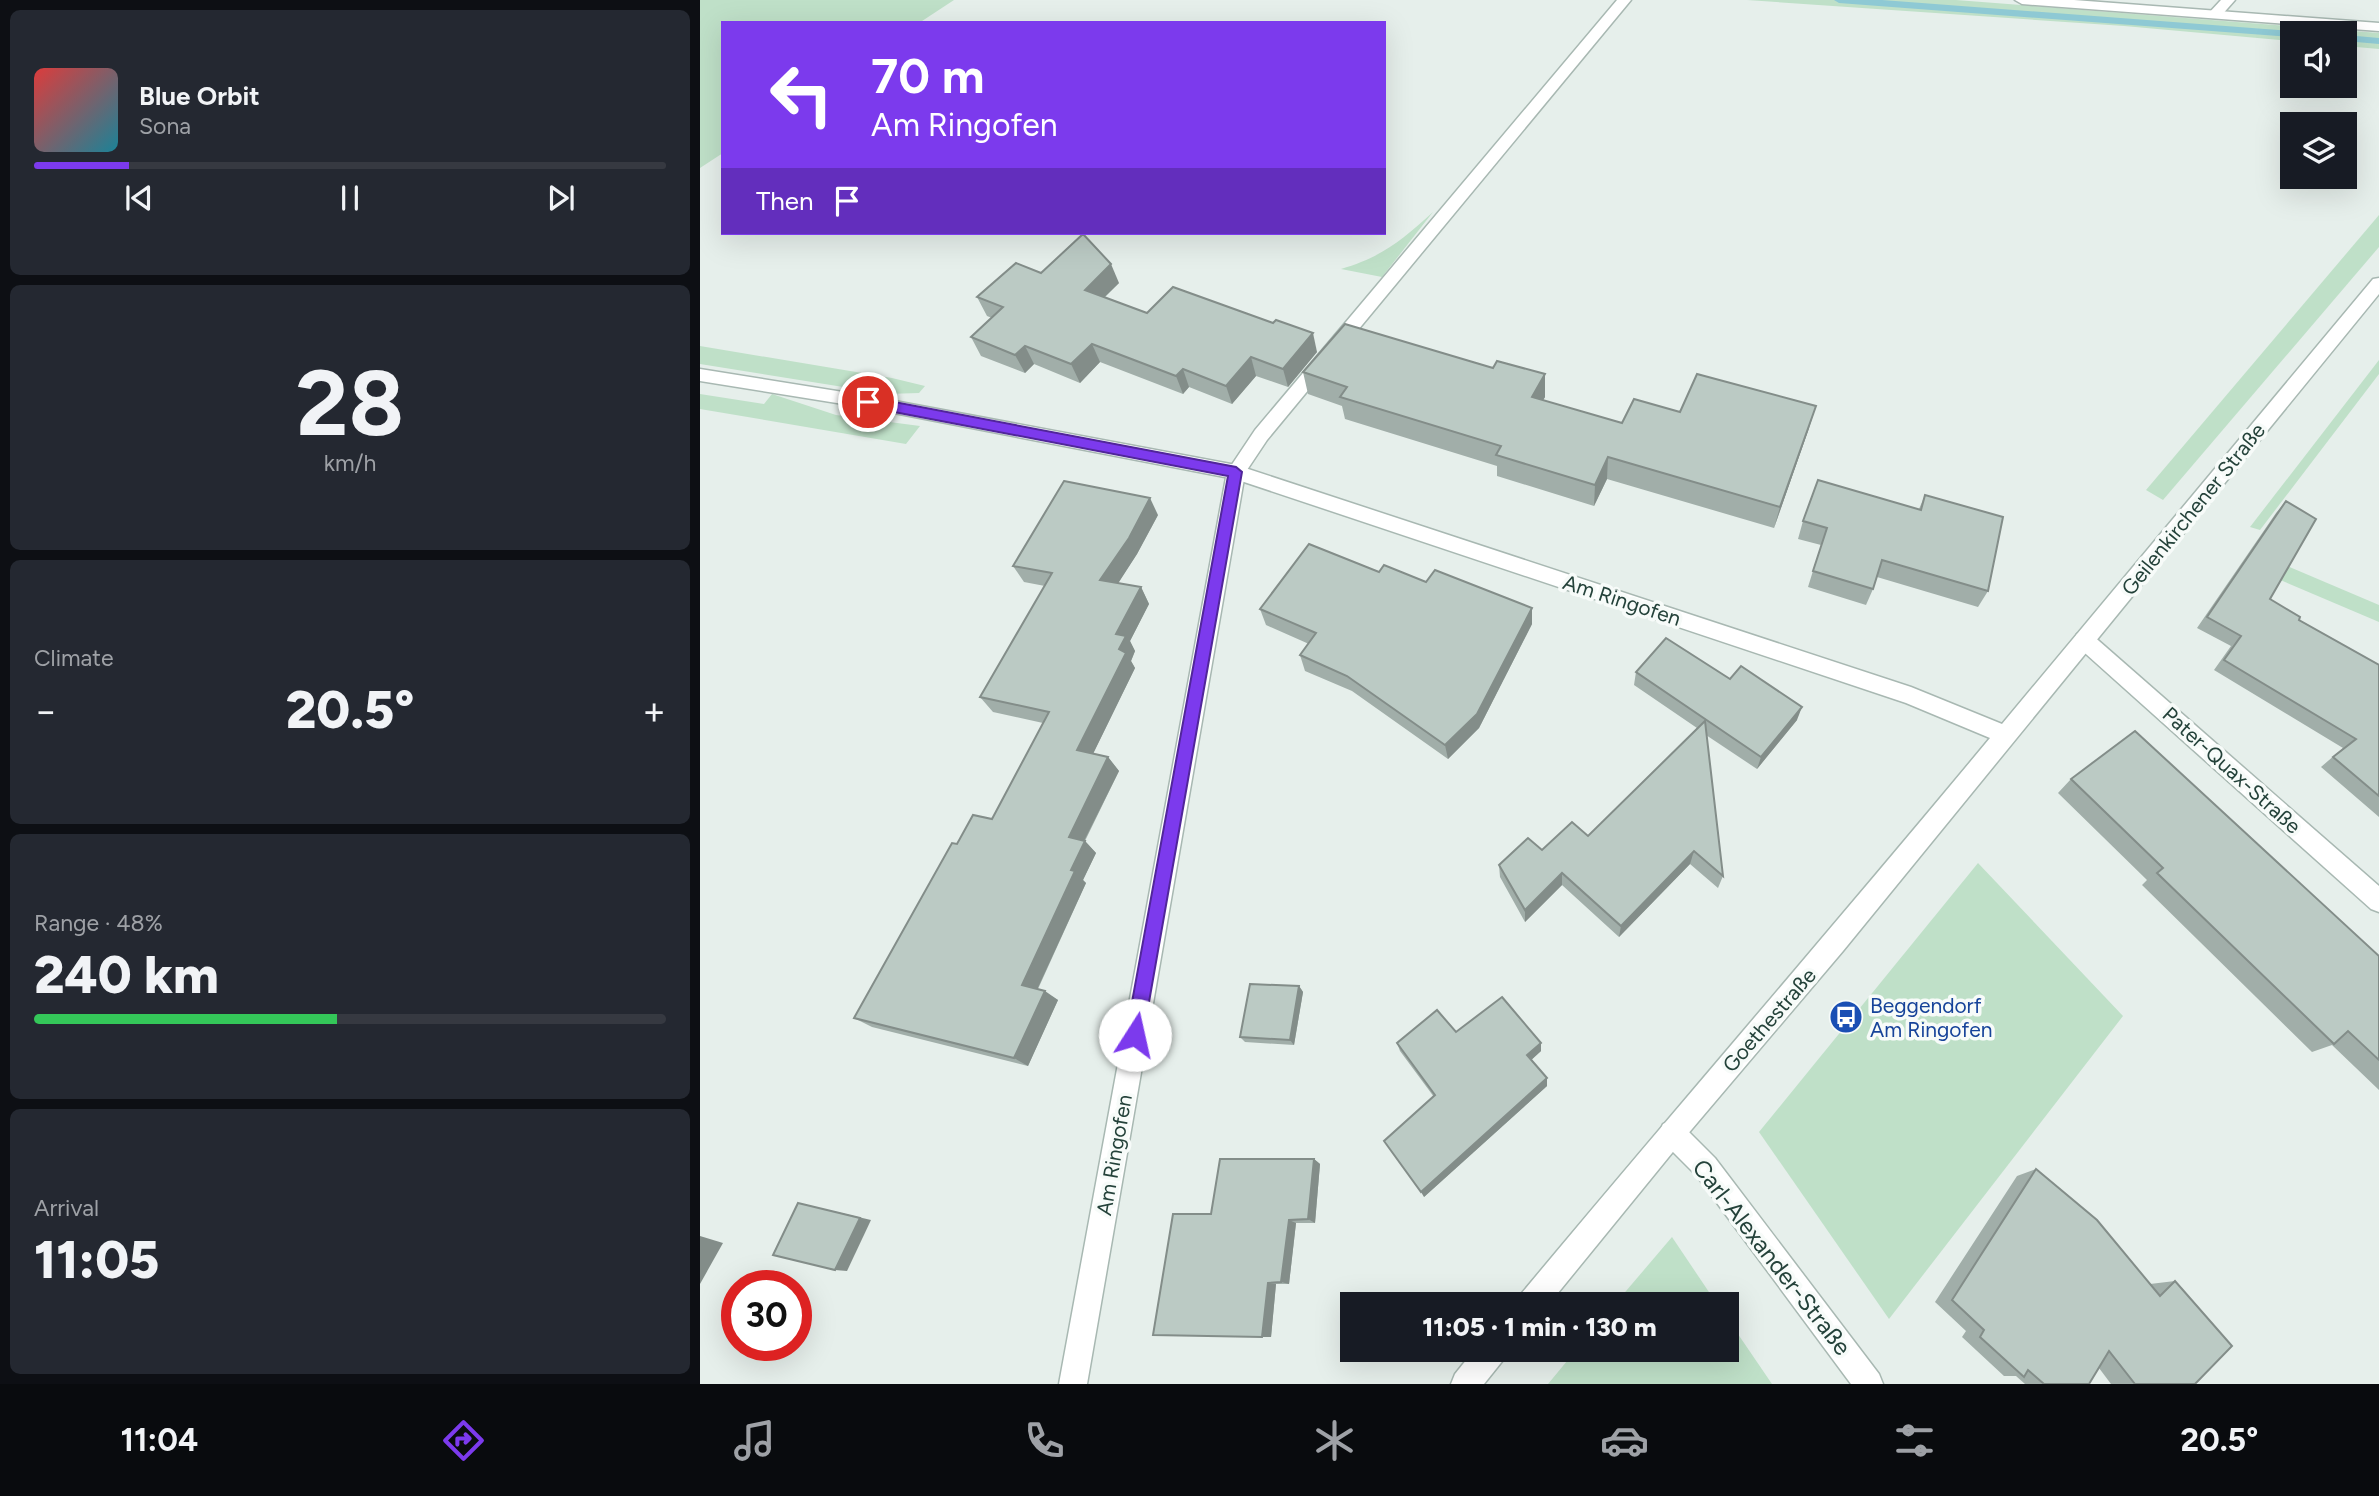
<!DOCTYPE html>
<html lang="en">
<head>
<meta charset="utf-8">
<style>
	:root { --surface:#171b24; --page:#242831; --text:#f1f3f6; --muted:#9ea1a6; --line:#363941; --accent:#7c3aed }
	body { margin:0; font-family:Figtree,sans-serif; background:var(--page); color:var(--text); height:100vh; display:flex; flex-direction:column; font-size:26px; white-space:nowrap }
	* { box-sizing:border-box; margin:0 }
	p { font-size:23px; color:var(--muted) }
	.icon { flex:none; width:38px; height:38px; fill:none; stroke:currentColor; stroke-width:2; stroke-linecap:round; stroke-linejoin:round }
	.map { position:relative; flex:1; overflow:hidden }
	.panel { display:flex; flex-direction:column; gap:10px; padding:10px; background:#0d0f14; width:700px }
	.panel>* { flex:none }
	.banner { position:absolute; left:21px; top:21px; width:665px; height:214px; border-radius:0px; box-shadow:0 7px 28px #0002; background:#7c3aed; color:#fff; overflow:hidden }
	.tools { position:absolute; left:1580px; top:21px; display:grid; gap:14px }
	.tools a { display:grid; place-items:center; width:77px; height:77px; border-radius:0px; background:var(--surface); box-shadow:0 7px 28px #0002; font-size:35px }
	.speed { position:absolute; left:21px; top:1270px; display:flex; gap:14px; font-size:35px; font-weight:700; text-align:center }
	.speed>* { display:grid; place-content:center; width:91px; height:91px; border-radius:50%; background:var(--surface); box-shadow:0 7px 28px #0002; line-height:1 }
	.speed .limit { border:10px solid #d22; background:#fff; color:#111 }
	.pin { position:absolute; display:grid; place-items:center; width:60px; height:60px; color:#fff; margin:-30px; border:4px solid #fff; border-radius:50%; box-shadow:0 2px 7px #0007 }
	.me { position:absolute; width:77px; margin:-38px; rotate:10deg; stroke-linejoin:round; filter:drop-shadow(0 0 5px #0008) }
	.turn { display:flex; align-items:center; gap:24px; height:147px; padding:0 35px; font-size:32px }
	.turn .icon { width:91px; height:91px; stroke-width:2.5 }
	.turn b { display:block; font-size:49px; line-height:60px }
	.then { display:flex; align-items:center; height:66px; padding:0 35px; background:#0003; gap:14px; font-size:26px }
	.big { font-size:52px; font-weight:800; line-height:1.1 }
	.panel .card { flex:1; display:flex; flex-direction:column; justify-content:center; gap:10px; min-width:0; padding:0 24px; border-radius:10px; background:var(--page) }
	.panel .dial { align-items:center; gap:0 }
	.dial b { font-size:91px; line-height:1 }
	.song { display:flex; align-items:center; gap:21px }
	.cover { width:84px; height:84px; border-radius:10px; background:linear-gradient(135deg,hsl(0 70% 55%),hsl(190 70% 35%)) }
	.played { height:7px; border-radius:4px; background:linear-gradient(90deg,var(--accent) 15%,var(--line) 15%) }
	.keys { display:flex; justify-content:space-around; direction:ltr }
	.heat { display:flex; justify-content:space-between; align-items:center; font-size:38px; direction:ltr }
	.charge { height:10px; border-radius:5px; background:linear-gradient(90deg,#34c759 48%,var(--line) 0) }
	.trip { position:absolute; left:640px; top:1292px; width:399px; height:70px; border-radius:0px; background:var(--surface); box-shadow:0 7px 28px #0002; font-weight:800; line-height:70px; text-align:center }
	.menu { display:flex; height:112px; justify-content:space-around; align-items:center; background:#090b0e; color:var(--muted) }
	.menu .icon { width:49px; height:49px }
	.menu .on { color:var(--accent) }
	.menu b { font-size:32px; color:var(--text) }
	main { display:flex; flex:1; min-height:0 }
	.map>svg:first-child { display:block }
</style>
</head>
<body>
<main>
<section class="panel">
<div class="card">
<div class="song"><i class="cover"></i><div><b>Blue Orbit</b><p>Sona</p></div></div>
<div class="played"></div>
<div class="keys"><svg class="icon" aria-label="previous" viewBox="0 0 24 24"><path d="M18 5L8 12l10 7zM5 5v14"/></svg><svg class="icon" aria-label="pause" viewBox="0 0 24 24"><path d="M8 5v14M16 5v14"/></svg><svg class="icon" aria-label="next" viewBox="0 0 24 24"><path d="M6 5l10 7-10 7zM19 5v14"/></svg></div>
</div>
<div class="card dial"><b>28</b><p>km/h</p></div>
<div class="card"><p>Climate</p>
<div class="heat"><a>−</a><b class="big">20.5°</b><a>+</a></div>
</div>
<div class="card"><p>Range · 48%</p><b class="big">240 km</b><div class="charge"></div></div>
<div class="card"><p>Arrival</p><b class="big">11:05</b></div>
</section>
<div class="map">
<svg width="1679" height="1384" viewBox="0 0 1679 1384">
	<rect width="100%" height="100%" fill="#e6efeb"/>
	<!-- green -->
	<g fill="#bfe0c8">
		<polygon points="0,0 254,0 219,23 23,23 23,153 0,168"/>
		<polygon points="1047,0 1256,0 1679,33 1679,49 1645,46 1645,33 1592,33 1592,41 1424,26"/>
		<path d="M733,212l-51,65 -41,-8c41,-12 61,-29 92,-57z"/>
		<polygon points="1679,215 1679,247 1463,500 1446,490"/>
		<polygon points="0,346 192,378 225,386 219,393 187,394 0,364"/>
		<polygon points="1679,360 1679,374 1560,530 1550,527"/>
		<polygon points="0,394 64,404 72,394 136,415 220,426 206,444 0,409"/>
		<polygon points="1554,552 1679,605 1679,622 1545,565"/>
		<polygon points="1278,863 1423,1016 1189,1319 1059,1132"/>
		<polygon points="972,1237 1017,1304 915,1304"/>
		<polygon points="1027,1318 1072,1384 848,1384 877,1349 1027,1349"/>
	</g>
	<g fill="none" stroke-linecap="round" stroke-linejoin="round">
		<!-- stream -->
		<g fill="#8ec9d4" fill-rule="evenodd">
			<polygon points="1134,0 1182,0 1592,31 1597,33 1592,33 1592,37 1139,3"/>
			<polygon points="1645,35 1679,38 1679,44 1645,41"/>
		</g>
		<defs>
			<polygon id="service" points="1521,0 1535,0 1520,17 1510,17 1508,14"/>
			<g id="minor">
				<polygon points="917,0 931,0 567,440 545,473 387,1384 359,1384 527,472 555,430"/>
				<polygon points="1315,0 1374,0 1679,23 1679,31 1322,4"/>
				<polygon points="1384,632 1391,634 1679,886 1679,912 1671,909 1377,646 1374,640 1377,634"/>
				<polygon points="972,1120 981,1124 1015,1158 1179,1374 1183,1384 1151,1384 997,1176 963,1142 959,1133 963,1124"/>
			</g>
			<g id="tertiary">
				<path d="M1679,278v16l-536,657 -162,191 -132,162h-32l4,-10c155,-186 314,-369 469,-556l-84,-35 -671,-224 -367,-71 -168,-27v-12l168,27 368,69 675,222 91,37 371,-445z"/>
				<polygon points="775,1349 808,1349 804,1359 784,1384 751,1384 755,1374"/>
			</g>
		</defs>
		<!-- service casing -->
		<use href="#service" stroke="#a8b8b2" stroke-width="3"/>
		<!-- minor casing -->
		<use href="#minor" stroke="#a8b8b2" stroke-width="3"/>
		<!-- tertiary casing -->
		<use href="#tertiary" stroke="#a8b8b2" stroke-width="3"/>
		<!-- service -->
		<use href="#service" fill="#fff" fill-rule="evenodd"/>
		<!-- minor -->
		<use href="#minor" fill="#fff" fill-rule="evenodd"/>
		<!-- tertiary -->
		<use href="#tertiary" fill="#fff" fill-rule="evenodd"/>
	</g>
	<!-- trees -->
	<circle fill="#80af93" cx="178" cy="384" r="9"/>
	<!-- wall -->
	<g fill="#a1aea9">
		<polygon points="341,273 419,283 405,297 447,313 617,352 588,387 556,376 532,404 489,387 483,394 400,362 380,383 334,364 325,373 281,356 271,337 292,318 287,316 277,297"/>
		<polygon points="793,368 845,374 845,397 843,400 922,423 980,412 1109,428 1074,528 907,479 894,506 797,476 797,466 645,419 642,406 608,394 603,372"/>
		<polygon points="1225,495 1288,591 1278,607 1177,577 1173,589 1166,605 1108,587 1121,545 1098,539 1103,521 1219,509"/>
		<polygon points="1586,501 1570,599 1599,620 1679,665 1679,817 1621,767 1643,748 1514,670 1531,646 1497,628 1576,513"/>
		<polygon points="458,515 437,554 418,583 441,587 449,604 430,641 435,651 431,661 435,668 393,754 408,757 419,771 385,841 396,853 383,880 386,883 338,989 358,1000 328,1066 172,1027 154,1018 257,844 292,819 343,723 293,712 280,697 345,586 324,582 313,566"/>
		<polygon points="679,572 832,624 779,728 748,759 652,691 605,671 600,655 609,644 566,625 560,609"/>
		<polygon points="936,672 1030,679 1097,720 1057,769 1006,735 1023,876 1018,888 990,864 919,937 862,885 825,922 800,877 799,865 888,836 997,728 934,685"/>
		<polygon points="1371,779 1679,956 1679,1090 1632,1045 1612,1052 1442,885 1447,880 1358,793"/>
		<polygon points="599,986 603,992 594,1045 545,1042 540,1037"/>
		<polygon points="756,1032 841,1043 841,1051 831,1060 847,1078 847,1086 724,1197 734,1097 700,1051 697,1043"/>
		<polygon points="614,1159 620,1164 615,1223 596,1223 589,1284 576,1284 571,1337 453,1335 511,1214"/>
		<polygon points="1336,1169 1450,1284 1475,1281 1495,1384 1411,1384 1399,1368 1389,1384 1325,1384 1316,1376 1304,1376 1262,1337 1266,1331 1235,1302 1317,1176"/>
	</g>
	<!-- shaded-wall -->
	<g fill="#838d89">
		<polygon points="411,264 419,283 393,308 385,290"/>
		<polygon points="613,333 617,352 588,387 583,369"/>
		<polygon points="392,344 400,362 380,383 371,364"/>
		<polygon points="325,346 334,364 325,373 315,355"/>
		<polygon points="551,357 556,376 532,404 526,386"/>
		<polygon points="483,369 489,387 483,394 476,376"/>
		<polygon points="845,374 845,397 832,419 832,397"/>
		<polygon points="1116,406 1109,428 1074,528 1080,507"/>
		<polygon points="908,457 907,479 894,506 895,485"/>
		<polygon points="450,498 458,515 437,554 410,596 400,580"/>
		<polygon points="441,587 449,604 430,641 435,651 431,661 435,668 388,764 377,750 419,649 416,634"/>
		<polygon points="832,608 832,624 779,728 748,759 745,745"/>
		<polygon points="1102,707 1097,720 1057,769 1061,757"/>
		<polygon points="408,757 419,771 380,849 369,837"/>
		<polygon points="385,841 396,853 383,880 386,883 335,994 322,985 371,870"/>
		<polygon points="994,851 990,864 919,937 921,926"/>
		<polygon points="862,873 862,885 825,922 825,910"/>
		<polygon points="599,986 603,992 594,1045 590,1040"/>
		<polygon points="345,991 358,1000 328,1066 314,1058"/>
		<polygon points="841,1043 841,1051 828,1063 827,1055"/>
		<polygon points="847,1078 847,1086 724,1197 721,1192"/>
		<polygon points="614,1159 620,1164 615,1223 608,1219"/>
		<polygon points="98,1203 171,1220 147,1271 135,1270"/>
		<polygon points="589,1220 596,1223 589,1284 581,1282"/>
		<polygon points="0,1236 23,1243 0,1284"/>
		<polygon points="568,1283 576,1284 571,1337 562,1337"/>
	</g>
	<!-- building -->
	<g fill="#bbcac4" stroke="#838d89" stroke-width="2">
		<polygon points="383,234 411,264 385,290 447,313 473,287 573,323 576,320 613,333 583,369 551,357 526,386 483,369 476,376 392,344 371,364 325,346 315,355 271,337 303,307 277,297 316,263 341,273"/>
		<polygon points="645,324 793,368 797,361 845,374 832,397 922,423 934,399 980,412 997,374 1116,406 1080,507 908,457 895,485 796,455 801,446 640,397 647,387 603,372"/>
		<polygon points="1118,480 1221,510 1225,495 1303,517 1288,591 1182,560 1173,589 1113,571 1127,528 1103,521"/>
		<polygon points="364,481 450,498 429,538 400,580 441,587 416,634 426,636 419,649 426,653 377,750 408,757 369,837 385,841 371,870 375,871 322,985 345,991 314,1058 154,1018 252,843 257,844 273,815 292,819 349,712 280,697 352,573 313,566"/>
		<polygon points="1586,501 1616,519 1570,599 1600,617 1599,620 1679,665 1679,796 1633,757 1656,739 1524,660 1541,636 1507,617"/>
		<polygon points="609,544 679,572 684,565 726,582 735,570 832,608 777,714 745,745 647,676 600,655 616,633 560,609"/>
		<polygon points="966,638 1030,679 1041,666 1102,707 1061,757 936,672"/>
		<polygon points="1005,721 1023,876 994,851 921,926 862,873 825,910 799,865 828,838 842,850 872,822 888,836"/>
		<polygon points="1435,731 1679,956 1679,1060 1648,1031 1634,1044 1457,873 1463,868 1371,779"/>
		<polygon points="550,984 599,986 590,1040 540,1037"/>
		<polygon points="802,997 841,1043 827,1055 847,1078 721,1192 684,1141 735,1095 697,1043 737,1010 756,1032"/>
		<polygon points="520,1159 614,1159 608,1219 589,1220 581,1282 568,1283 562,1337 453,1335 473,1214 511,1214"/>
		<polygon points="1336,1169 1397,1220 1460,1296 1475,1281 1532,1346 1495,1384 1435,1384 1409,1351 1389,1384 1344,1384 1328,1370 1324,1377 1280,1337 1284,1330 1252,1300"/>
		<polygon points="98,1203 160,1218 135,1270 73,1255"/>
	</g>
	<!-- route -->
	<polygon fill="#7c3aed" stroke="#51269a" stroke-width="2" points="168,397 536,467 542,472 442,1042 435,1045 428,1042 426,1035 528,476 163,406 161,402"/>
	<!-- icons -->
	<defs>
		<symbol id="bus-disc" viewBox="-11 -11 22 22"><circle r="9.5" fill="#1a4fb4" stroke="#f7fbf9"/><path d="M-5-6H5V4H4V6H2V4H-2V6H-4V4H-5ZM-3.5-4V0h7V-4ZM-3.5 1.2v1.5H-2V1.2ZM2 1.2v1.5H3.5V1.2Z" fill="#fff"/></symbol>
	</defs>
	<g fill-rule="evenodd">
		<use href="#bus-disc" x="1127" y="998" width="38" height="38"/>
	</g>
	<g text-anchor="middle" dominant-baseline="central" stroke-width="7" stroke-linejoin="round" paint-order="stroke">
		<!-- street labels -->
		<g font-size="21" fill="#24423a" stroke="#f7fbf9">
			<text transform="translate(1493 509) rotate(-51)">Geilenkirchener Straße</text>
			<text transform="translate(922 600) rotate(18)">Am Ringofen</text>
			<text transform="translate(1532 770) rotate(42)">Pater-Quax-Straße</text>
			<text transform="translate(1069 1020) rotate(-49)">Goethestraße</text>
			<text transform="translate(414 1155) rotate(-80)">Am Ringofen</text>
		</g>
		<!-- transit labels -->
		<g font-size="21" fill="#164399" stroke="#f7fbf9" text-anchor="start">
			<text x="1170" y="1005">Beggendorf<tspan x="1170" dy="24">Am Ringofen</tspan></text>
		</g>
		<!-- near-street labels -->
		<g font-size="24" fill="#24423a" stroke="#f7fbf9">
			<text transform="translate(1072 1257) rotate(52)">Carl-Alexander-Straße</text>
		</g>
	</g>
</svg>
<div class="tools">
<a><svg class="icon" aria-label="sound" viewBox="0 0 24 24"><path d="M4 9h4l5-4v14l-5-4H4zM17 9q2 3 0 6"/></svg></a>
<a><svg class="icon" aria-label="layers" viewBox="0 0 24 24"><path d="M12 4l9 5-9 5-9-5zM3 14l9 5 9-5"/></svg></a>
</div>
<div class="speed"><div class="limit">30</div></div>
<div class="pin" style="left:168px;top:402px;background:#d93025"><svg class="icon" aria-label="arrive" viewBox="0 0 24 24"><path d="M6 21V4h12l-3 4 3 4H6"/></svg></div>
<svg class="me" style="left:435px;top:1035px" viewBox="-20 -20 40 40"><circle r="19" fill="#fff"/><path d="M0-13L10 11 0 6-10 11z" fill="#7c3aed"/></svg>
<div class="trip">11:05 · 1 min · 130 m</div>
<div class="banner">
<div class="turn"><svg class="icon" aria-label="left" viewBox="0 0 24 24"><path d="M17 20v-9H6M10 6l-5 5 5 5"/></svg><div><b>70 m</b>Am Ringofen</div></div>
<div class="then">Then<svg class="icon" aria-label="arrive" viewBox="0 0 24 24"><path d="M6 21V4h12l-3 4 3 4H6"/></svg></div>
</div>
</div>
</main>
<nav class="menu">
<b>11:04</b>
<svg class="icon on" aria-label="directions" viewBox="0 0 24 24"><path d="M12 3l9 9-9 9-9-9zM9 14v-3h6M13 9l2 2-2 2"/></svg>
<svg class="icon" aria-label="music" viewBox="0 0 24 24"><path d="M9 18V5l10-2v13"/><circle cx="6" cy="18" r="3"/><circle cx="16" cy="16" r="3"/></svg>
<svg class="icon" aria-label="phone" viewBox="0 0 24 24"><path d="M5 4h4l2 5-3 2q2 4 5 5l2-3 5 2v4C11 20 4 13 5 4z"/></svg>
<svg class="icon" aria-label="climate" viewBox="0 0 24 24"><path d="M12 3v18M4 7l16 10M4 17L20 7"/></svg>
<svg class="icon" aria-label="car" viewBox="0 0 24 24"><path d="M5 17H2v-5l4-1 3-4h7l3 4 3 1v5h-3M9 17h6M6 11h13"/><circle cx="7" cy="17" r="2"/><circle cx="17" cy="17" r="2"/></svg>
<svg class="icon" aria-label="filters" viewBox="0 0 24 24"><path d="M4 7h16M4 17h16"/><circle cx="9" cy="7" r="2"/><circle cx="15" cy="17" r="2"/></svg>
<b>20.5°</b>
</nav>
</body>
</html>
